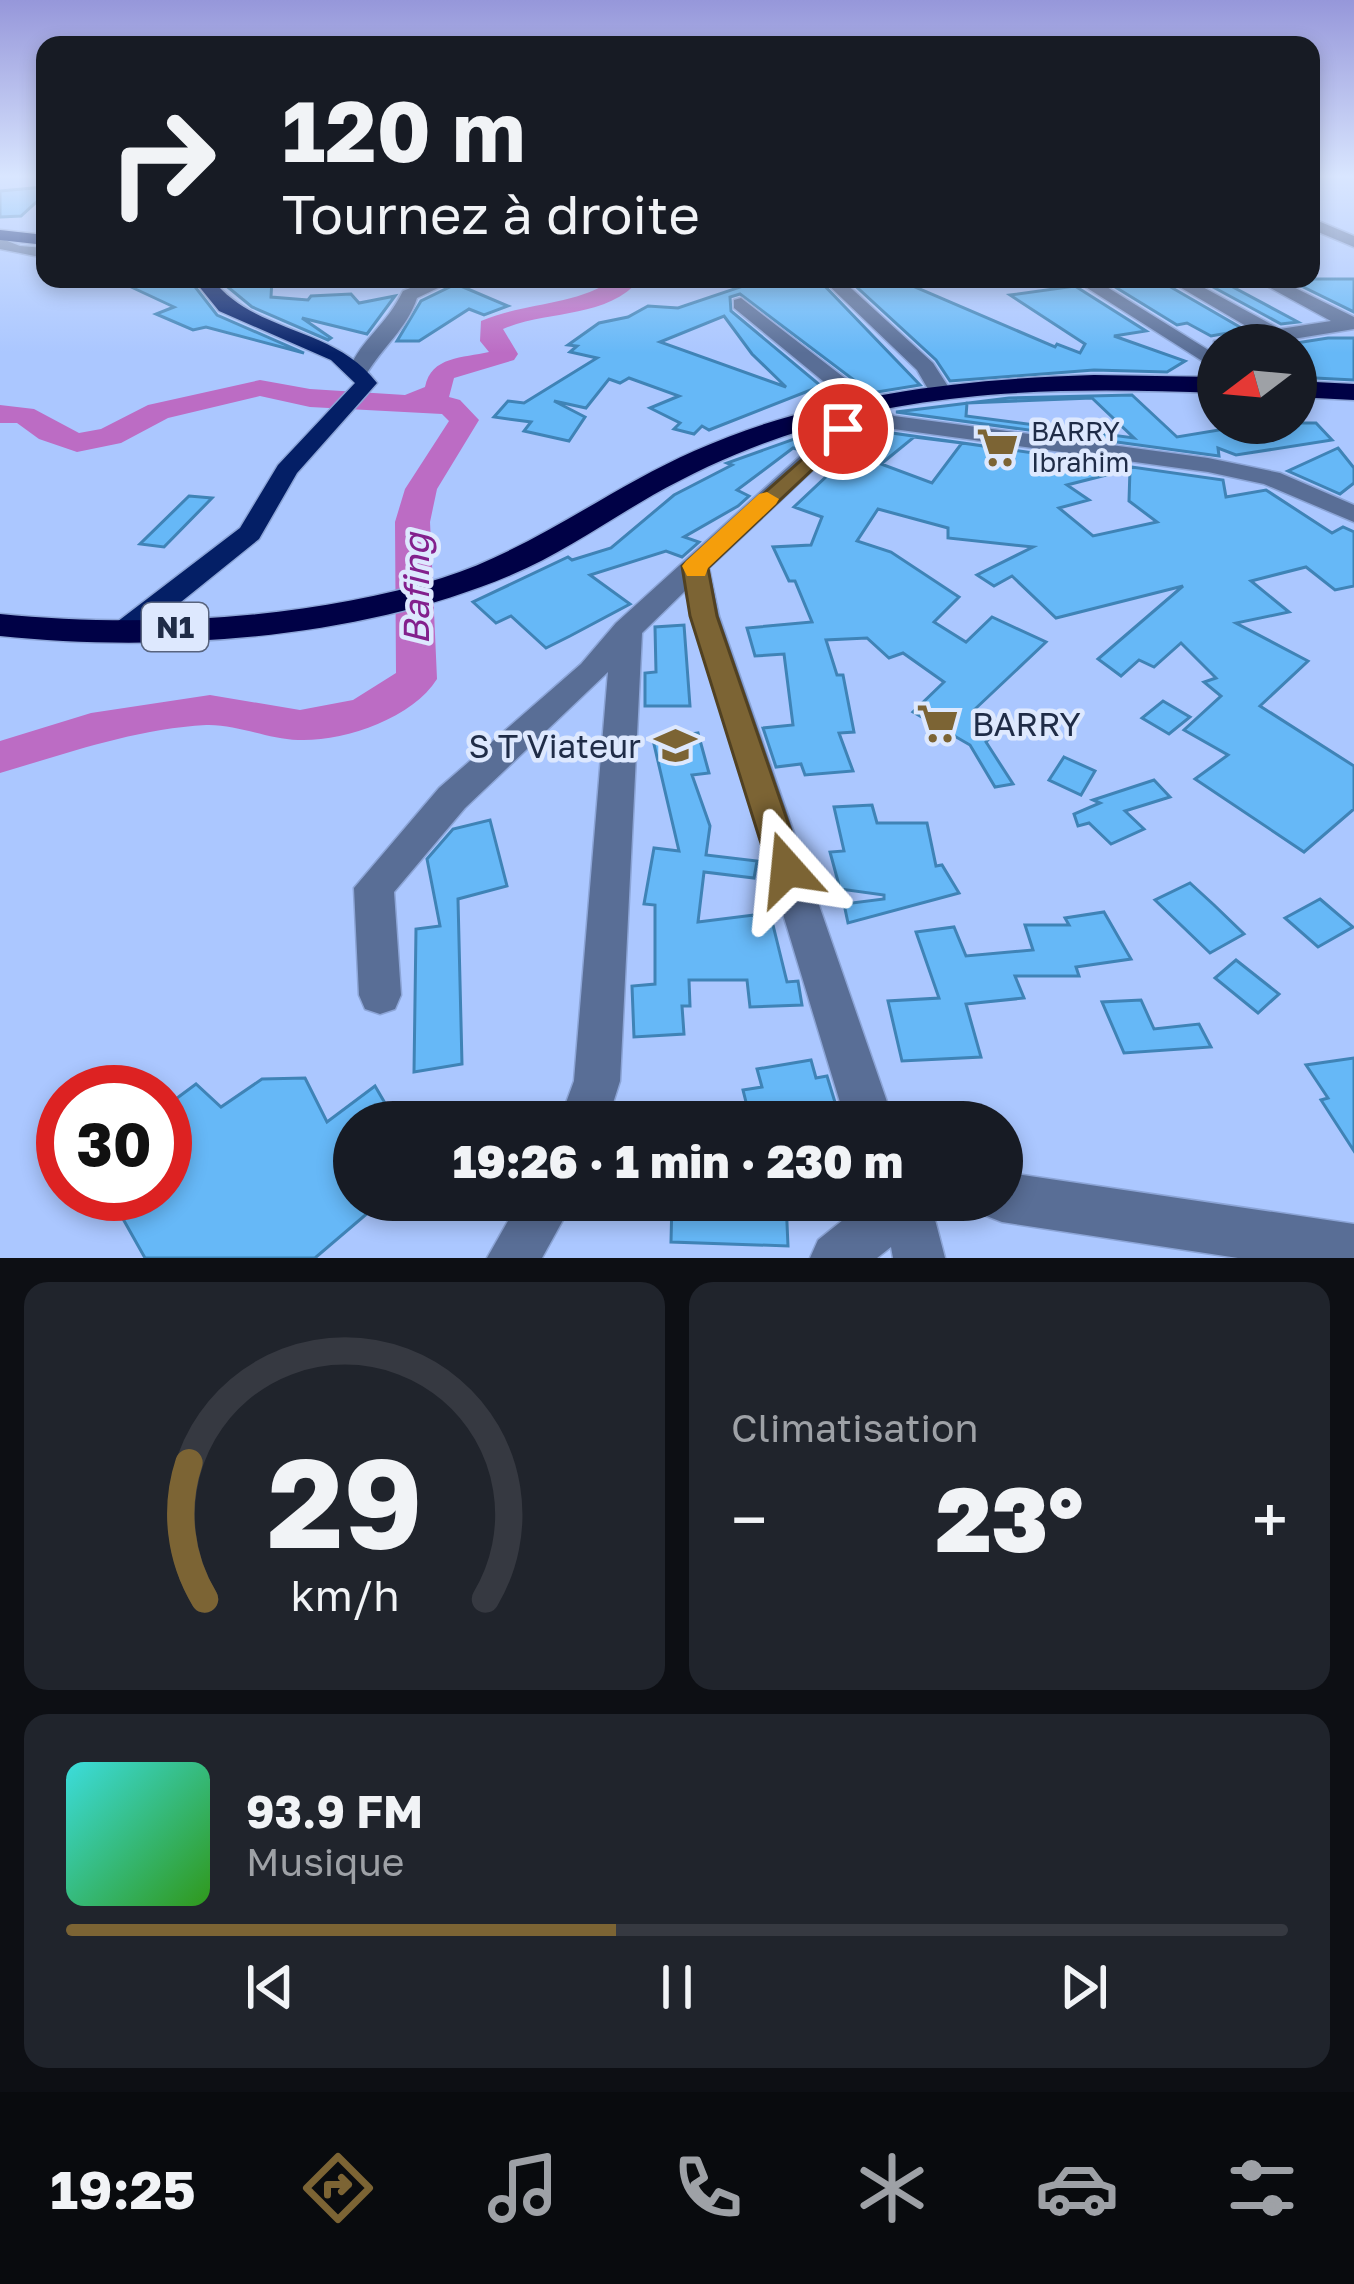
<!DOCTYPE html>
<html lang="fr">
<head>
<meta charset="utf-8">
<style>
	:root { --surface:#171b24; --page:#20242c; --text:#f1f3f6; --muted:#9ea1a6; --line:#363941; --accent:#7c6434 }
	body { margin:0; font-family:"Golos Text",sans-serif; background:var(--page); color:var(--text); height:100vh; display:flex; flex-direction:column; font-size:45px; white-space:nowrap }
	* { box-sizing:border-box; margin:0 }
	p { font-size:39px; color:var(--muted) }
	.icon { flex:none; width:66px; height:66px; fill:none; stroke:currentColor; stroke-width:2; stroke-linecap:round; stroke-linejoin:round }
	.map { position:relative; height:1258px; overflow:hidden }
	.drawer { display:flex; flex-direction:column; gap:24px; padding:24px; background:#0d0f14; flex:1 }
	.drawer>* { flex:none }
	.guide { position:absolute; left:36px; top:36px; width:1284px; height:252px; border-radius:24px; box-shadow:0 6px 18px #0003; background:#171b24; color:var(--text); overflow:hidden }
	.needle { width:78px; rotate:254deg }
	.fabs { position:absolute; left:1197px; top:324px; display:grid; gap:24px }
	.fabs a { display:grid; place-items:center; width:120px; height:120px; border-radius:50%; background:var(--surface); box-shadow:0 6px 18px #0003; font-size:60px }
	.speed { position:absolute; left:36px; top:1065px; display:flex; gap:24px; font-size:60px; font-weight:700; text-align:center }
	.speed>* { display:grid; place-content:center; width:156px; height:156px; border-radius:50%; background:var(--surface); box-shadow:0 6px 18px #0003; line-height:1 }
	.speed .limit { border:18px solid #d22; background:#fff; color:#111 }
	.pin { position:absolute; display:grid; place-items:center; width:102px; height:102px; color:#fff; margin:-51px; border:6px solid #fff; border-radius:50%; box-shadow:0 3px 12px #0007 }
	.me { position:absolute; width:132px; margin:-66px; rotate:342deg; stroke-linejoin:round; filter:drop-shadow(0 0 9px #0008) }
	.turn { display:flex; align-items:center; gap:42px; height:252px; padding:0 48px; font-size:54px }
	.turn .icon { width:156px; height:156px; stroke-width:2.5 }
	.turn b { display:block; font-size:84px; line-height:102px }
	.big { font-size:90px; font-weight:800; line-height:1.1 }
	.drawer .tile { flex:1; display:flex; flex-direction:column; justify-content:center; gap:18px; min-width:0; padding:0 42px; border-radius:24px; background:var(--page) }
	.drawer .dial { align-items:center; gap:0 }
	.dial svg { height:312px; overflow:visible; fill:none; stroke:var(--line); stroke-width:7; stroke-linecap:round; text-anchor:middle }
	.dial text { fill:var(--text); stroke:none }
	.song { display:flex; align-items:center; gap:36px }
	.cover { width:144px; height:144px; border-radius:18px; background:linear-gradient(135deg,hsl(180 70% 55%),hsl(110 70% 35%)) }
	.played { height:12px; border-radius:6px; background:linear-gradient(90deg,var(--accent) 45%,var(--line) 45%) }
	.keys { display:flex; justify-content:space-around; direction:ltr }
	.heat { display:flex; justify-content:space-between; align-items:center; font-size:66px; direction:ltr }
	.drawer .tiles { flex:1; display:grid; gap:24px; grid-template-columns:1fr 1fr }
	.tile:last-child { grid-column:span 2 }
	.trip { position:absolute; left:333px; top:1101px; width:690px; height:120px; border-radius:60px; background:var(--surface); box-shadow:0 6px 18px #0003; font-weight:800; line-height:120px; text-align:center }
	.menu { display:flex; height:192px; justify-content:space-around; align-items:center; background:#090b0e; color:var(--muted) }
	.menu .icon { width:84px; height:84px }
	.menu .on { color:var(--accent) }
	.menu b { font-size:54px; color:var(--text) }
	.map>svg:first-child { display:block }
</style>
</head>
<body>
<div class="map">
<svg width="1354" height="1258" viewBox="0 0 1354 1258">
	<rect width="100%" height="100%" fill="#abc7ff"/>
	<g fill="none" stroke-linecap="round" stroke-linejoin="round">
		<!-- river -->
		<path fill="#bc6cc4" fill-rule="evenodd" d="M614,279h27c-37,41 -91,30 -138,50l15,25 -4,6 -60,18 -5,19 11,3 19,20 -42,69 -7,33 7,157c-25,40 -95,63 -139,61 -31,-1 -61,-16 -92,-15 -71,4 -138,28 -206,48v-32l91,-28 119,-18 90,15 53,-10 43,-27 -1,-151 10,-33 44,-68 -7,-7 -132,-7 -50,-11 -92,22 -47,25 -44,9 -38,-13 -22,-16h-17v-18l34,4 45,24 22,-4 47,-24 112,-25 50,9 95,6 20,-8c6,-31 38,-29 64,-35l-9,-11 1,-20c44,-19 95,-15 133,-42z"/>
	</g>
	<!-- building -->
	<g fill="#66b8f7" stroke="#3f83b6" stroke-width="3" fill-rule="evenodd">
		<polygon points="45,187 45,194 21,216 0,217 0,191"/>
		<polygon points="114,279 189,279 217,315 304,353 206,327 193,330 156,314 174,307"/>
		<polygon points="218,279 272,279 271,297 308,300 311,296 351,294 359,303 395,296 367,334 302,318 331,338 328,340 252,307"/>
		<path d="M764,279h54l102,106 -49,8 -131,-99 -10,3 1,14 90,75 -112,44 -7,-4 -8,8 -20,-5 6,-6 -30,-15 29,-12 -50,-18 -9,5 -11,-4 -23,29 -32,-7 31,16 -16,24 -45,-10 7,-9 -37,-5 14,-16 16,2 73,-45 -27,-6 7,-6 -9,-1 31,-22 29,-6 20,-11 30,2zM724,316l28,38 34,33 -126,-45z"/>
		<polygon points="848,279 883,279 894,286 906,283 1055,347 1057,344 1080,353 1085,344 1010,295 1075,286 1146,331 1114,336 1185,361 1167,372 1094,370 950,381 936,360"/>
		<polygon points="1150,279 1169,286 1245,330 1211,336 1187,323 1177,325 1107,282"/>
		<polygon points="1218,279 1298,322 1281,324 1202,281"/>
		<polygon points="1287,279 1354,279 1354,312"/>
		<polygon points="456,284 508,306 484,315 469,309 419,341 397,341 421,301"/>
		<polygon points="1328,338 1354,338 1354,380 1296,377 1296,343"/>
		<path d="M1132,395l45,42 84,-14h55l16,17 -96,15 -18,-7 1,8 -323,-44 113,-14zM1092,398l42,40 -168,-22 1,-13z"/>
		<path d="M862,419l16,12 345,49 3,17 40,-7 66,43 11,-6 11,5v54l-19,4 -29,-23 -55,14 38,31 -53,11 72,38 -48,45 94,60v43l-50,43 -109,-73 33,-24 -44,-25 37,-34 -17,-14 12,-4 -35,-35 -27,24 -15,-7 -18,16 -23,-17 85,-73 -127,32 -44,-42 -18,10 -17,-11 56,-28 -85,-9v-10l-70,-19 -21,32 34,11 68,45 -25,25 32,20 26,-25 54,25 -72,68 28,14 -16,18 27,42 -18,3 -25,-42 -57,-33 31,-30 -41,-29 -14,5 -22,-20 -41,2 11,35h6l11,57 -15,1 14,38 -48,4 -4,-11 -25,3 -13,-39 30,-3 -9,-71 -29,2 -8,-28 65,-6 -17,-41h-6l-16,-34 38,-2 11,-28 -28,-10 70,-66 -8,-11zM914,437l48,6 -30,40 -51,-19zM1130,469l-1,32 28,21 -64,14 -34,-28 30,-8 -22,-15z"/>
		<polygon points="811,433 817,435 800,450 793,448 737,490 749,496 738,506 684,537 699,542 682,557 666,551 590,575 630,604 570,636 546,648 511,616 496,623 473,602 568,557 572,560 611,548 674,495 732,465 727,463"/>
		<polygon points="1338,448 1354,468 1354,483 1340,494 1288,471"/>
		<polygon points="189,496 212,498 164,547 140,544"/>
		<polygon points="684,625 690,706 645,706 645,673 656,672 655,627"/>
		<polygon points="1163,701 1190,717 1169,734 1142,718"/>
		<polygon points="698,733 709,773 692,775 710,826 706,855 757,861 754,878 704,872 698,922 770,913 787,982 798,981 802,1005 750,1007 747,980 689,980 690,1006 682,1006 684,1034 634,1037 632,986 655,984 655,905 644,904 654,848 679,851 653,740"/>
		<polygon points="1064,757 1095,771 1081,795 1049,780"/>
		<polygon points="1154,780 1170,797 1125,811 1144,829 1111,844 1089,823 1078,826 1074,814 1100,803 1093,800"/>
		<polygon points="872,805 877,823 927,823 936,866 942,865 959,893 848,923 844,904 884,899 884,895 840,889 830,852 844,851 834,807"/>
		<polygon points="490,820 507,886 458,899 462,1064 414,1072 416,929 440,926 427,859 453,829"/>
		<polygon points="1190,883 1214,905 1244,934 1210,953 1155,900"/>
		<polygon points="1320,899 1353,927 1318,947 1285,918"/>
		<polygon points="1104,912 1131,959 1076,967 1079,976 1015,976 1024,998 966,1004 981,1057 902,1061 888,1001 939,998 916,932 954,927 966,956 1033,950 1025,925 1069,925 1065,918"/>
		<polygon points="1236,960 1279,994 1258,1013 1215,978"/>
		<polygon points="1141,1000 1154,1029 1199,1024 1211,1047 1124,1053 1102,1002"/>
		<polygon points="1354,1058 1354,1151 1321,1100 1328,1098 1306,1065"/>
		<polygon points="811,1060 816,1078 827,1076 841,1122 751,1122 743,1090 762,1087 757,1069"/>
		<polygon points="305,1078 327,1122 375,1086 396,1122 354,1122 354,1200 383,1200 315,1258 145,1258 109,1194 165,1194 165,1107 196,1084 221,1107 262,1079"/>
		<polygon points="672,1200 786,1201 788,1246 671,1242"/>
	</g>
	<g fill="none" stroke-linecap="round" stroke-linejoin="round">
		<defs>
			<g id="minor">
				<polygon points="1311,218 1354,236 1354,247 1311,229"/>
				<polygon points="0,238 20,246 45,248 45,258 0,249"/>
				<path d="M432,279h25l-40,19c-10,31 -35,49 -51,77h-14l-4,-4c15,-34 38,-45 55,-80z"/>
				<polygon points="822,279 841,279 933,363 951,391 948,396 932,396 917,370"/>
				<polygon points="1073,279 1094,279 1218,356 1218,371"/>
				<polygon points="1166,279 1188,279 1280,329 1331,321 1254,279 1277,279 1354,317 1354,329 1257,345 1218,345 1218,350 1214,349 1214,341 1258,333"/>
				<polygon points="741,298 894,416 1208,458 1280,473 1354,505 1354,522 1264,484 1208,472 879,427 734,308 734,300"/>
				<polygon points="828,407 851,424 851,434 709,568 719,616 894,1122 846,1122 685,591 642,633 620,1081 607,1122 559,1122 574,1081 608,672 465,808 394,892 401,995 395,1009 380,1014 365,1009 359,995 354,888 439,788 581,664 616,623 830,429 817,414"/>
				<polygon points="1002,1172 1354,1224 1354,1258 1238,1258 1002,1222 984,1215 978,1200 1002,1200"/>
				<polygon points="520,1200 574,1200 542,1258 487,1258"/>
				<polygon points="868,1200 941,1200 934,1216 945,1258 893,1258 891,1247 877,1258 810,1258 818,1240"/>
			</g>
			<g id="major">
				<polygon points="0,230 45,235 45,245 0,240"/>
				<path d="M193,279h19c43,55 122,47 165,104l-80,90 -38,66 -124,100 -11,3 -15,-10 4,-7 127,-97 38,-63 77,-82 -24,-23 -112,-49z"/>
			</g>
			<g id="highway">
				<path d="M1094,375l124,2v16c-139,-5 -281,-6 -415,37 -52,16 -102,38 -150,65 -47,27 -92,59 -142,80 -151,64 -350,78 -511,61v-22c140,14 308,6 442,-36 91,-29 166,-89 252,-127 126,-56 264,-72 400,-76z"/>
				<polygon points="1296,381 1354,384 1354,400 1296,397"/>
			</g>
		</defs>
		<!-- minor casing -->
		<use href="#minor" stroke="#8ca5d7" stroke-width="3"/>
		<!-- major casing -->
		<use href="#major" stroke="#8ca5d7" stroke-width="3"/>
		<!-- highway casing -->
		<use href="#highway" stroke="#8ca5d7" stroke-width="3"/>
		<!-- minor -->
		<use href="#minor" fill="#596e96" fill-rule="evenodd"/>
		<!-- major -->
		<use href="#major" fill="#041f66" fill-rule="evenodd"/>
		<!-- highway -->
		<use href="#highway" fill="#000146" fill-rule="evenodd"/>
	</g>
	<!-- sky -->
	<linearGradient id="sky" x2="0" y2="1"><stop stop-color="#9697da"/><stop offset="0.5" stop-color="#d9e6ff"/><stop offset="1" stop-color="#d9e6ff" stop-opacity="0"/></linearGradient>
	<rect width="1354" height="353" fill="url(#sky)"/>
	<!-- route -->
	<polygon fill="#7c6434" stroke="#514122" stroke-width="3" points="843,423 853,429 850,434 708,568 717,616 804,869 799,879 787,883 775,879 769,869 690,616 682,566"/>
	<!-- slow -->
	<polygon fill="#f59e0b" points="767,492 779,499 776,504 708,568 705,576 687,576 682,566 686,561 759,494"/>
	<!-- icons -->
	<defs>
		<symbol id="supermarket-bare" viewBox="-9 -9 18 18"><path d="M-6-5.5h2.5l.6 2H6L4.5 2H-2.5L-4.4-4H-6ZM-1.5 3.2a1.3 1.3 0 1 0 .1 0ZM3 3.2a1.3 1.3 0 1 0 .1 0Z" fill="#7c6434" stroke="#dde8fe" stroke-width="2.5" paint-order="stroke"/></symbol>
		<symbol id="school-bare" viewBox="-9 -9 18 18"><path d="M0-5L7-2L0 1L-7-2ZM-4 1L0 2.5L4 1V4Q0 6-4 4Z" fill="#7c6434" stroke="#dde8fe" stroke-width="2.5" paint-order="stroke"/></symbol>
	</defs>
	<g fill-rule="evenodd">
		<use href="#supermarket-bare" x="968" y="418" width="59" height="59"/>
		<use href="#supermarket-bare" x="908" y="694" width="59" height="59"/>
		<use href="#school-bare" x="646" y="716" width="59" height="59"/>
	</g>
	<g text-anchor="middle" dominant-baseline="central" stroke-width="9" stroke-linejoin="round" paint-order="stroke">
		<!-- far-poi labels -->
		<g font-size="27" fill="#1f2c47" stroke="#dde8fe" text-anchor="start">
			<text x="1031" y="431">BARRY<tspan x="1031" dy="31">Ibrahim</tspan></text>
		</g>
		<!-- shield labels -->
		<rect fill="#dde8fe" stroke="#58647e" stroke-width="3" x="142" y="603" width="66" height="48" rx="9"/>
		<g font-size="30" font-weight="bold" fill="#1f2c47">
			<text x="175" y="627">N1</text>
		</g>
		<!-- poi labels -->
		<g font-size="33" fill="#1f2c47" stroke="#dde8fe" text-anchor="start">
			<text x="972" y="723">BARRY</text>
			<text x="641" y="745" text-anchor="end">S T Viateur</text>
		</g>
		<!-- water labels -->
		<g font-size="36" font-style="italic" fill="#83208d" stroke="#dde8fe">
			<text transform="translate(415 589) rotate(-90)">Bafing</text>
		</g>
	</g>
</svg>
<div class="fabs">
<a><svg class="needle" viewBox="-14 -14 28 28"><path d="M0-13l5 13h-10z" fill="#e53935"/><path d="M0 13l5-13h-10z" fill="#9ea1a6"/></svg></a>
</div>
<div class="speed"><div class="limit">30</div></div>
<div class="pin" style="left:843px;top:429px;background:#d93025"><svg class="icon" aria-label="arrive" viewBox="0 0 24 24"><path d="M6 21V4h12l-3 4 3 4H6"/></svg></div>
<svg class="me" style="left:787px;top:869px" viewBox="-20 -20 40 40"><path d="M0-17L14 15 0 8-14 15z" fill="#7c6434" stroke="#fff" stroke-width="4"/></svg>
<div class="trip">19:26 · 1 min · 230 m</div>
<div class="guide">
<div class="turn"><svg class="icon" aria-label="right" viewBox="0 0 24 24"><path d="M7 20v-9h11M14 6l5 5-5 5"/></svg><div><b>120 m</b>Tournez à droite</div></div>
</div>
</div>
<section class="drawer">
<div class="tiles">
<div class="tile dial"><svg viewBox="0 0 100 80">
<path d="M14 69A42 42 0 1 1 86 69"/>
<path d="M14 69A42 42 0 0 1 10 34" stroke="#7c6434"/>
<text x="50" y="56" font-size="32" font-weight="700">29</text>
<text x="50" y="72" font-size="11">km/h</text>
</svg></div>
<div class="tile"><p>Climatisation</p>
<div class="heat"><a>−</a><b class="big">23°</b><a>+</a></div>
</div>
<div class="tile">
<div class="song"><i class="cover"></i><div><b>93.9 FM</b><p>Musique</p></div></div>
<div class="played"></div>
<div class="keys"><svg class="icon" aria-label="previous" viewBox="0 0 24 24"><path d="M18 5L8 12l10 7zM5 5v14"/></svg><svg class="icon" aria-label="pause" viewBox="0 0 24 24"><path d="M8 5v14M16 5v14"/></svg><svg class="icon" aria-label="next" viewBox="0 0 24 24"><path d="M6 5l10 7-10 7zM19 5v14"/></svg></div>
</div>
</div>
</section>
<nav class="menu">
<b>19:25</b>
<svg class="icon on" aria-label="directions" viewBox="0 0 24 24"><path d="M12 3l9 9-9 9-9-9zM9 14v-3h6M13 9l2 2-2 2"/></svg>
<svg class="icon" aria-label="music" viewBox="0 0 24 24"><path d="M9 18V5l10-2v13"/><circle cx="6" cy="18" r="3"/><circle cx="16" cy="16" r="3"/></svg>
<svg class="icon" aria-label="phone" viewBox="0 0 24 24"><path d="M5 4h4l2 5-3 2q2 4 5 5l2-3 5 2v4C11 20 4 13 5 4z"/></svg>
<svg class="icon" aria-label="climate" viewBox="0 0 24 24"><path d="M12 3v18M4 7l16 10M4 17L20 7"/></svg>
<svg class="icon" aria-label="car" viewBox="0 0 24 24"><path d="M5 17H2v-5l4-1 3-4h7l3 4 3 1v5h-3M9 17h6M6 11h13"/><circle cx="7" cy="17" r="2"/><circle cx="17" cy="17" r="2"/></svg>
<svg class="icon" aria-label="filters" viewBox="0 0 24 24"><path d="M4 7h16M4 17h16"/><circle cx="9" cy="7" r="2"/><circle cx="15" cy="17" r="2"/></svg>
</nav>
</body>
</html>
